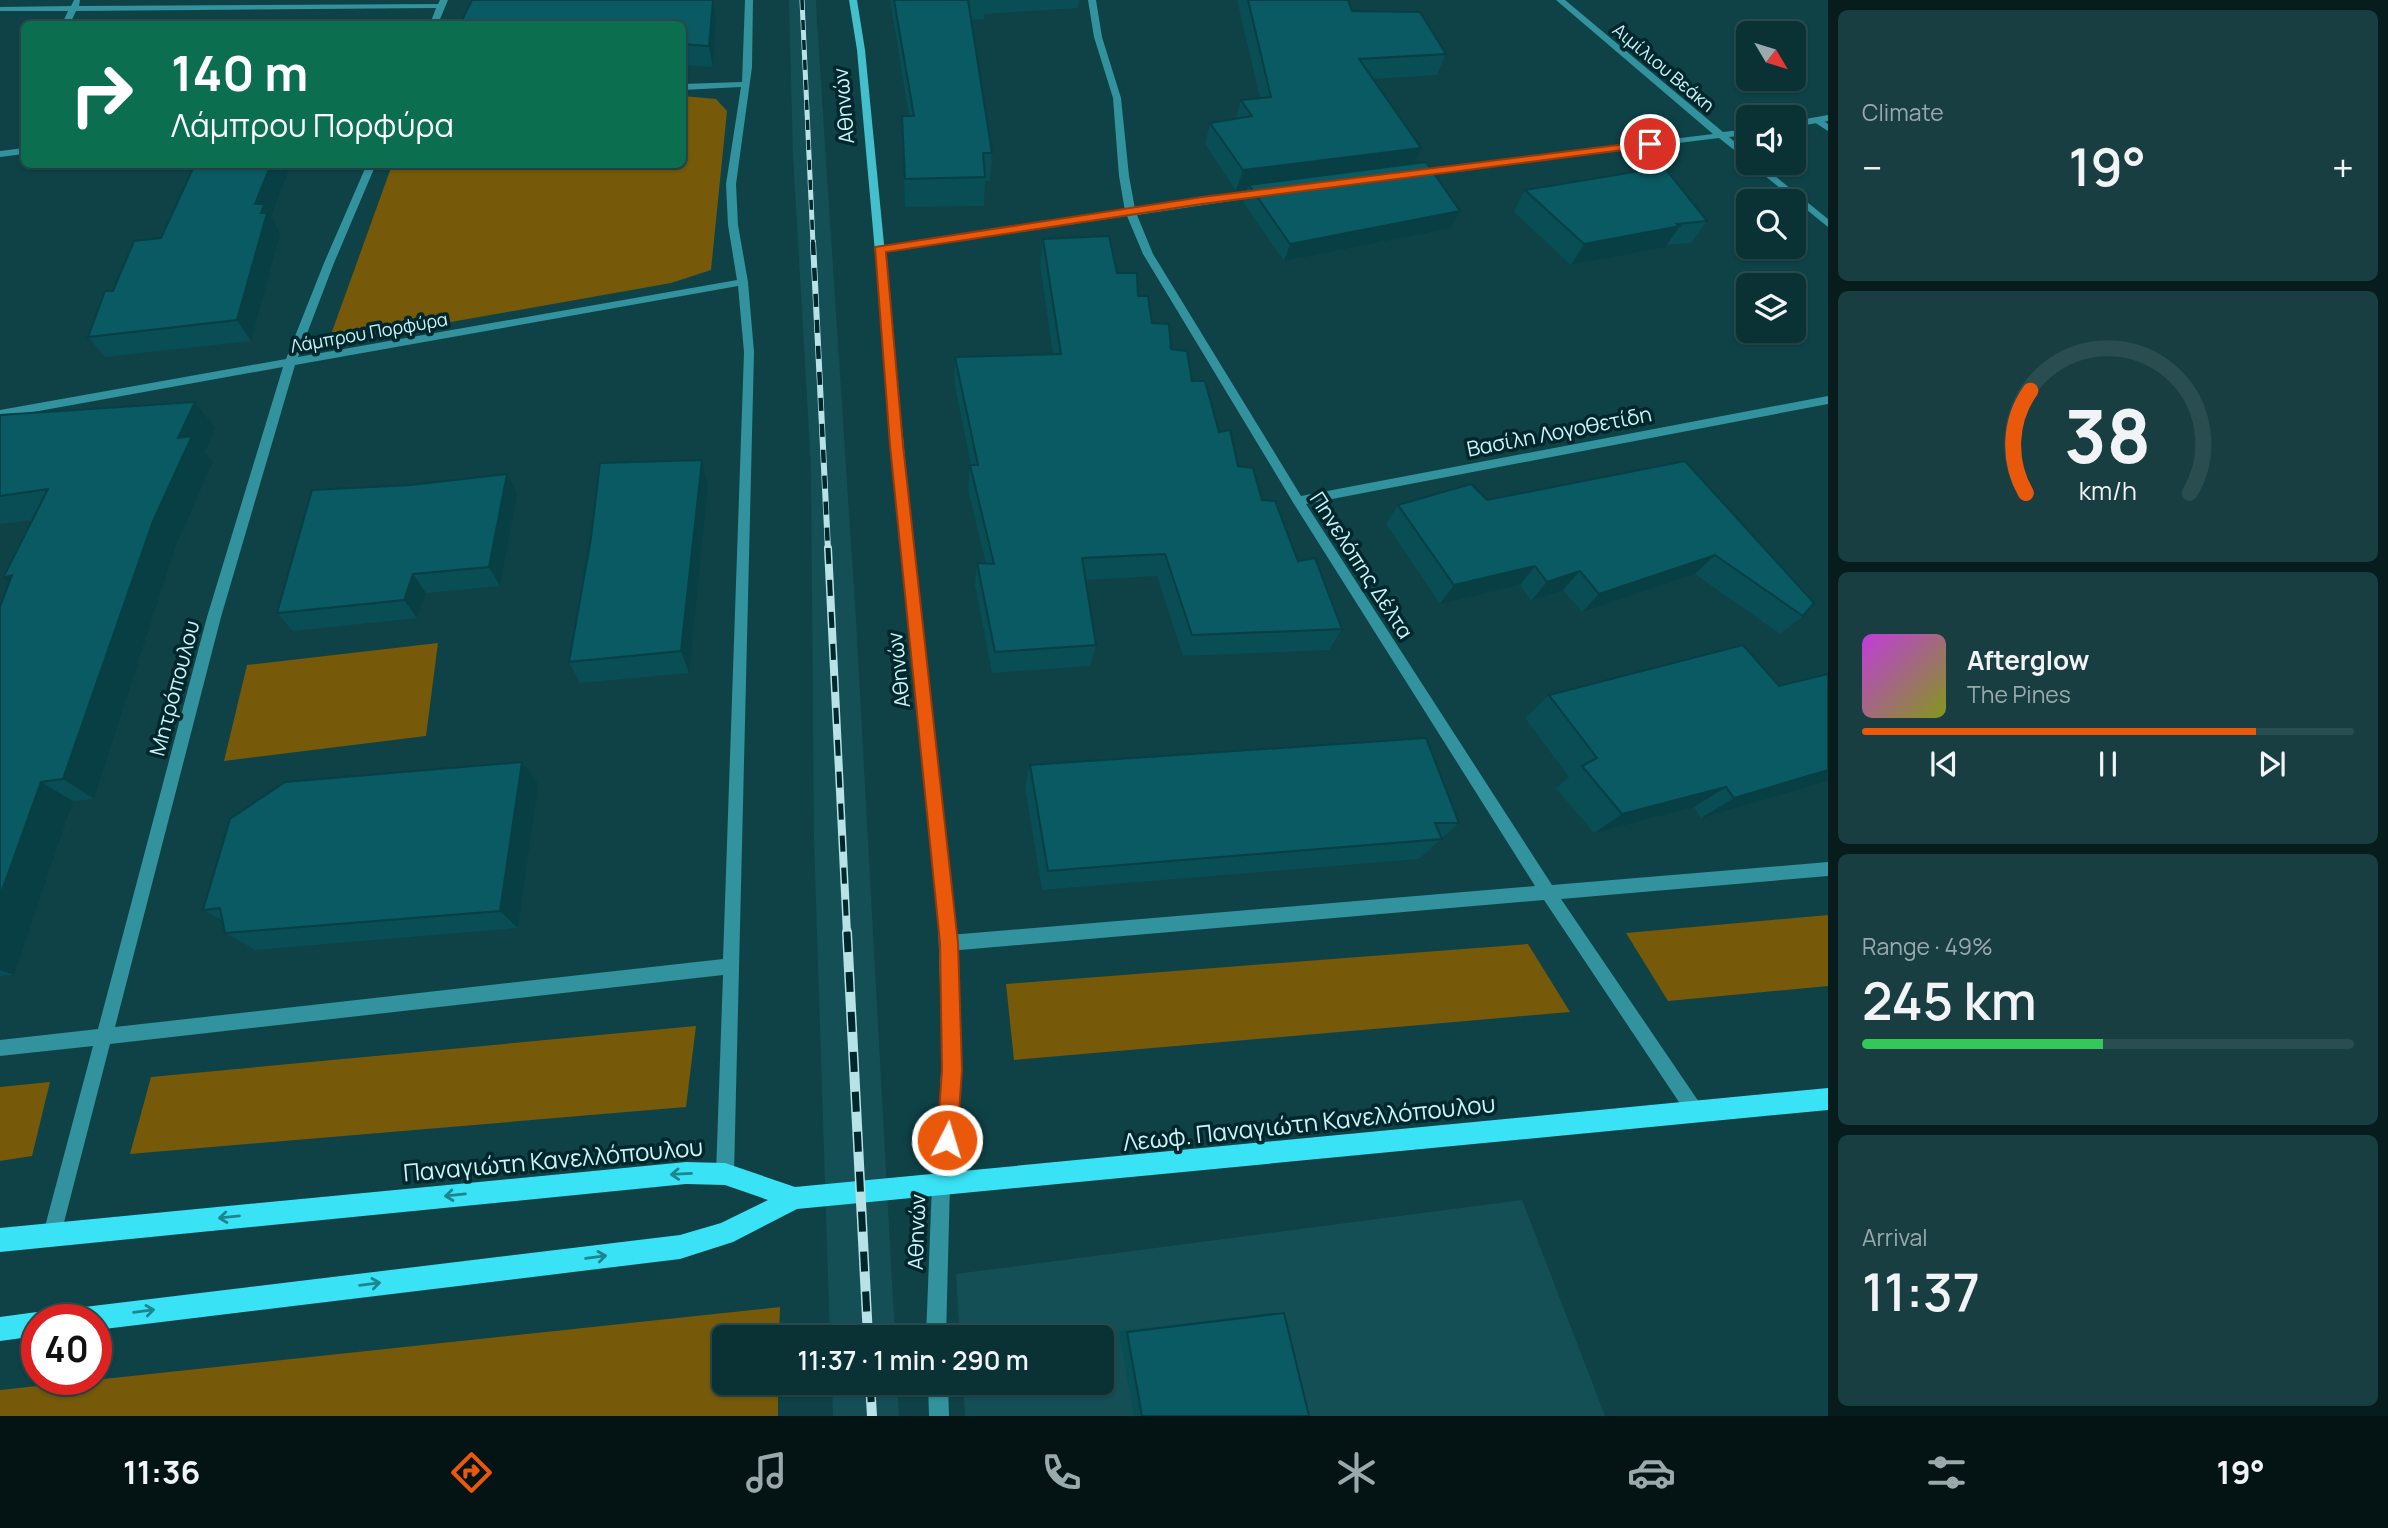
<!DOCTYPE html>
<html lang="en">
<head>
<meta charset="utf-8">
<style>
	:root { --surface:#0a3235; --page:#183e41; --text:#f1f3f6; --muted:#99aaad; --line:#2a4d50; --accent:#ea580c }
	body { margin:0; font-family:Manrope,sans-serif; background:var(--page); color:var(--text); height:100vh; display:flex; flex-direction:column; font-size:26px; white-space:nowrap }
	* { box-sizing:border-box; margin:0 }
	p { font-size:23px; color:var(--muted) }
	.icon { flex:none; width:38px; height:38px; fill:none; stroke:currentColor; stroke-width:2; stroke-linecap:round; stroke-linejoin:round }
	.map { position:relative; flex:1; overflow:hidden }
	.side { display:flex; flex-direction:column; gap:10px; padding:10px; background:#061c1d; width:560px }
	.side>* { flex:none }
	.guide { position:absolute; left:21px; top:21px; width:665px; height:147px; border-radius:10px; box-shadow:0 2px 5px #0004,0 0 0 2px var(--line); background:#0b6e4f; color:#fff; overflow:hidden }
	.needle { width:46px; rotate:128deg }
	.fabs { position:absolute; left:1736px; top:21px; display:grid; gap:14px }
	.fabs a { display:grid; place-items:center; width:70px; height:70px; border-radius:10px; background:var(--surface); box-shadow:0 2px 5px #0004,0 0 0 2px var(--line); font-size:35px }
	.speed { position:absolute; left:21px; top:1304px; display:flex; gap:14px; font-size:35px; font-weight:700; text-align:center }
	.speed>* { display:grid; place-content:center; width:91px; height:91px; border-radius:50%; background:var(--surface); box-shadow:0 2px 5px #0004,0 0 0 2px var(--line); line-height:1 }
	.speed .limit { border:10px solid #d22; background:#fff; color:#111 }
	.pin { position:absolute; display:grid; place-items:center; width:60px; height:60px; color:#fff; margin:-30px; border:4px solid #fff; border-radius:50%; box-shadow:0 2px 7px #0007 }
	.me { position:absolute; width:77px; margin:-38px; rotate:5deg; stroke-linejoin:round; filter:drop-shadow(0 0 5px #0008) }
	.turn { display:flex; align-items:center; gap:24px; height:147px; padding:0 35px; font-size:32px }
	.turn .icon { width:91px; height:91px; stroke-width:2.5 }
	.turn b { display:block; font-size:49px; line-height:60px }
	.big { font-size:52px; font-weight:600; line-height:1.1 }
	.side .card { flex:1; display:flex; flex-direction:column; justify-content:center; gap:10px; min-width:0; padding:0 24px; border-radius:10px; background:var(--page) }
	.side .dial { align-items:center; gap:0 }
	.dial svg { height:182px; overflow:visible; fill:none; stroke:var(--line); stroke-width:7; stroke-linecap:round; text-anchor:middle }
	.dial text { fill:var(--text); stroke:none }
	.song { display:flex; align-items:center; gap:21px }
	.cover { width:84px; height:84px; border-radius:10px; background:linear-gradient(135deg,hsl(290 70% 55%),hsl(70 70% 35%)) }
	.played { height:7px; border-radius:4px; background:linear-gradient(90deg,var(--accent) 80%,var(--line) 80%) }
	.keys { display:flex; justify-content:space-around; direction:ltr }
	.heat { display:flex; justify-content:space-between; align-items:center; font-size:38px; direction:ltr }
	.charge { height:10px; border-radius:5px; background:linear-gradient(90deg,#34c759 49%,var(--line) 0) }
	.trip { position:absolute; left:712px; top:1325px; width:402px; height:70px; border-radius:10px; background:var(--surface); box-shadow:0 2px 5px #0004,0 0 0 2px var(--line); font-weight:600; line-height:70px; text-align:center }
	.tabs { display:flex; height:112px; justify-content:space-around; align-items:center; background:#041415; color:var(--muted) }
	.tabs .icon { width:49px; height:49px }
	.tabs .selected { color:var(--accent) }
	.tabs b { font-size:32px; color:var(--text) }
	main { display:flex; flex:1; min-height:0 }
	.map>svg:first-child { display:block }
</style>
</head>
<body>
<main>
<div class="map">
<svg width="1828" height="1416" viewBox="0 0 1828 1416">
	<rect width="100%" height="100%" fill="#0e4247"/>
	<!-- built -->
	<g fill="#154f56">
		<polygon points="789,0 816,0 817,22 856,621 895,1337 830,1337 814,839 811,466 793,155"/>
		<polygon points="1522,1200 1605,1416 965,1416 963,1383 1102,1382 1102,1337 960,1337 956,1274"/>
		<polygon points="832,1383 897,1383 899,1416 833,1416"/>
	</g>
	<!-- green -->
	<g fill="#765909">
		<polygon points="683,96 716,99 727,111 711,270 671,283 339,342 329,340 392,165 682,164"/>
		<polygon points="438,643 426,736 224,761 247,665"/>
		<polygon points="1828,915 1828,986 1668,1001 1626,933"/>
		<polygon points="1528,944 1570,1012 1014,1060 1006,984"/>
		<polygon points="696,1026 686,1107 130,1154 151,1077"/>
		<polygon points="50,1082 32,1156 0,1161 0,1087"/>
		<polygon points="780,1307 779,1337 724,1337 724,1382 778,1383 778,1416 0,1416 0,1390"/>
	</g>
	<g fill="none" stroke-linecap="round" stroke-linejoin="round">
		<!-- lane -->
		<polygon fill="#32929d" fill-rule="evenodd" points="1814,118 1820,118 1828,124 1828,131 1814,122"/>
		<!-- street -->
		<g fill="#32929d" fill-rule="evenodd">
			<polygon points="74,0 80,0 79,6 438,4 440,0 448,0 438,24 430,24 436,8 76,11 70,24 62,24 68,11 0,11 0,7 71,6"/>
			<path d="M745,0h8l-1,67 -16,117 2,41 10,57 6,70 -20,822 -3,6 -6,3 -6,-3 -3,-6 7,-199 -613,69 -49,190 -2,7 -7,2 -7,-2 -2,-7 50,-188 -93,10v-16l98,-11 109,-412 76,-250 -283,51v-8l286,-51 38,-96 43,-99h9l-42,99 -36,94 439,-77 -9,-55 -2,-41 15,-97 -59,3v-6l60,-2zM738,286l6,66 -21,607 -608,68 106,-410 74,-252z"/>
			<polygon points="1088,0 1096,0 1102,37 1121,98 1129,176 1135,209 1264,190 1269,193 1264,196 1137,215 1153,254 1301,496 1828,396 1828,404 1306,504 1552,885 1828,862 1828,876 1561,899 1701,1105 1704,1111 1701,1117 1695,1120 1689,1117 1544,900 949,951 943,949 941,943 943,937 949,935 1535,886 1294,504 1143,254 1127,216 880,253 875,250 880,247 1125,211 1119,176 1113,98 1094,37"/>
			<polygon points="1556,0 1565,0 1723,132 1748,129 1748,135 1729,137 1748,153 1748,161 1719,138 1410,176 1408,174 1413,171 1713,134"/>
			<polygon points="1828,115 1828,121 1794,127 1794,121"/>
			<polygon points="24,148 24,154 0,157 0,151"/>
			<polygon points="1749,163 1759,163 1828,219 1828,227"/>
			<polygon points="941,1175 947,1178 950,1184 946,1337 926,1337 932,1184 935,1178"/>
			<polygon points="928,1382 948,1382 949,1416 929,1416"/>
		</g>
		<!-- secondary -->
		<polygon fill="#46bfcc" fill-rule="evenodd" points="849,0 857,0 865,50 909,499 954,916 959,1050 957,1117 950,1184 947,1190 941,1193 935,1190 932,1184 939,1117 942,1050 938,916 897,499 857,50"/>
		<!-- primary -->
		<g fill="#39e3f5" fill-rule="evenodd">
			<polygon points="1828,1088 1828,1110 797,1209 733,1242 680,1259 96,1330 96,1320 64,1320 68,1312 76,1308 680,1235 721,1223 768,1200 725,1185 686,1184 0,1252 0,1228 686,1162 725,1163 795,1187"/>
			<polygon points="37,1312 45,1316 47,1320 37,1320 37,1336 0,1341 0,1317"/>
		</g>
		<defs>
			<polyline id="rail-far3" points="802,0 813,244"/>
			<polyline id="rail-far2" points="813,242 828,550"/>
			<polyline id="rail-far1" points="828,548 847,934"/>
			<g id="rail">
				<polyline points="847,932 868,1337"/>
				<polyline points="870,1382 872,1416"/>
			</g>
		</defs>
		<!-- rail-far3 casing -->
		<use href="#rail-far3" stroke="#b7e2e7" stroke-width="5"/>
		<!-- rail-far2 casing -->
		<use href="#rail-far2" stroke="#b7e2e7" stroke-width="6"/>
		<!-- rail-far1 casing -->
		<use href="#rail-far1" stroke="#b7e2e7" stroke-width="8"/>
		<!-- rail casing -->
		<use href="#rail" stroke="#b7e2e7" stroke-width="10"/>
		<!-- rail-far3 -->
		<use href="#rail-far3" stroke="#00272b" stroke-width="3.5" stroke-dasharray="10" stroke-linecap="butt"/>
		<!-- rail-far2 -->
		<use href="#rail-far2" stroke="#00272b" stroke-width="4.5" stroke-dasharray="13" stroke-linecap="butt"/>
		<!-- rail-far1 -->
		<use href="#rail-far1" stroke="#00272b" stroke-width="5" stroke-dasharray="16" stroke-linecap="butt"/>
		<!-- rail -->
		<use href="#rail" stroke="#00272b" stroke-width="7" stroke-dasharray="20" stroke-linecap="butt"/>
	</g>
	<!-- wall -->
	<g fill="#094d55">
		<polygon points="472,0 713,0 716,17 713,67 682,65 682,24"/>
		<polygon points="890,0 1079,0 1078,8 984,14 984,19 971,20 992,153 990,181 985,181 984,206 905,207 902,116 909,116"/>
		<polygon points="1237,0 1348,0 1352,11 1446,54 1437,75 1373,79 1421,148 1414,164 1460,211 1451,228 1284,261 1243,202 1247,190 1236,191 1205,144 1210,123 1236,118 1241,100 1260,98"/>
		<polygon points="195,164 291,164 271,217 276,225 276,227 280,234 251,341 105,357 88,337 161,238"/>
		<polygon points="1525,190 1707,221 1691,243 1666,245 1665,247 1571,265 1514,212"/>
		<polygon points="1043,239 1117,273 1138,296 1152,323 1171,349 1192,381 1238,466 1262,500 1298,561 1342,629 1329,650 1183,656 1157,576 1086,580 1096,645 1090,666 992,673 975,585 977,563 986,564 968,489 970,465 971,465 954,381 955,357 1053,354 1040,264"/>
		<polygon points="0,415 215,428 205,452 213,462 176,545 94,799 73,801 14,975 0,976 0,607 9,582 3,578 33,520 0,524"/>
		<polygon points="702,460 708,485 689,673 580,683 569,662"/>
		<polygon points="1685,461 1803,616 1780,634 1695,574 1582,612 1563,590 1531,601 1520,585 1440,604 1386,524 1398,505 1487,500"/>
		<polygon points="517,494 500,586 426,593 417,618 293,631 277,613"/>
		<polygon points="1828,674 1828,781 1701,818 1694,807 1594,833 1556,788 1569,777 1525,718 1549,695 1779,686"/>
		<polygon points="522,762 538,784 518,928 256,950 225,933 223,921 203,910"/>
		<polygon points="1030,765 1459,823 1419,859 1042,890 1025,787"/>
		<polygon points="1270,1313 1284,1313 1309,1416 1134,1416 1119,1331"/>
	</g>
	<!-- shaded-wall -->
	<g fill="#073f45">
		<polygon points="713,0 716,17 713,67 709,46"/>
		<polygon points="1421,148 1412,169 1249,185 1247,190 1236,191 1243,170"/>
		<polygon points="271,164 291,164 271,217 276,225 276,227 280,234 251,341 237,320 255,204"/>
		<polygon points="1460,211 1451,228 1284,261 1290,244"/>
		<polygon points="1680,226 1665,247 1571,265 1584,244"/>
		<polygon points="195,402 215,428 205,452 213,462 176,545 94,799 63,779 178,438"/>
		<polygon points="702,460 708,485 689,673 681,651"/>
		<polygon points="507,474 517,494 500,586 489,567"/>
		<polygon points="1715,555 1695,574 1582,612 1599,594"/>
		<polygon points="1535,566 1520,585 1440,604 1454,585"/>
		<polygon points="1580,571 1563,590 1531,601 1547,582"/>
		<polygon points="413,574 426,593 417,618 404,600"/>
		<polygon points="12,575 32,601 3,578"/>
		<polygon points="522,762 538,784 518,928 500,911"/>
		<polygon points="1828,770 1828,781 1701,818 1734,798"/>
		<polygon points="41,782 73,801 14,975 0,970 0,896"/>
		<polygon points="1726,787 1694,807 1594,833 1622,814"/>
	</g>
	<!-- building -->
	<g fill="#0a5a63" stroke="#073f45" stroke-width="2">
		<polygon points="472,0 713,0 709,46 682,44 682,24 460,24"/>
		<polygon points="894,0 968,0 992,153 983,153 985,177 905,179 902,116 914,116"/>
		<polygon points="1248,0 1348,0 1352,11 1420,12 1446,54 1359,59 1421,148 1243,170 1210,123 1252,116 1241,100 1271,97"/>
		<polygon points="1426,162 1460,211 1290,244 1249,185"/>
		<polygon points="195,164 271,164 255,204 264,204 261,213 267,213 237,320 88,337 105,291 113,291 134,241 161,238"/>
		<polygon points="1664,167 1707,221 1677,224 1680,226 1584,244 1525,190"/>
		<polygon points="1109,236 1117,273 1137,273 1138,296 1148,296 1152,323 1169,324 1171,349 1187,351 1192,381 1205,381 1219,432 1230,430 1238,466 1253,468 1262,500 1275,501 1298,561 1315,558 1342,629 1192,635 1165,554 1082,558 1096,645 995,652 977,563 994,564 970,465 978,465 955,357 1061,354 1043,239"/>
		<polygon points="195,402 178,438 192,436 153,521 63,779 41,782 0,896 0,607 12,575 3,578 48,489 0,496 0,415"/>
		<polygon points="702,460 681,651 569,662 591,538 600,463"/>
		<polygon points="1685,461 1814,603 1803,616 1715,555 1599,594 1580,571 1547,582 1535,566 1454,585 1398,505 1471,484 1487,500"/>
		<polygon points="507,474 489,567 413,574 404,600 277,613 312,490 411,485"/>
		<polygon points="1743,645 1779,686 1828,674 1828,770 1734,798 1726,787 1622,814 1582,766 1597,758 1549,695"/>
		<polygon points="1426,738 1459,823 1435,823 1442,839 1048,871 1030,765"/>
		<polygon points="522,762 500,911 225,933 220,908 203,910 230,819 285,782"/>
		<polygon points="1284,1313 1309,1416 1142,1416 1127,1332"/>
	</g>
	<!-- one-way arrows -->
	<defs><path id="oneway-shaft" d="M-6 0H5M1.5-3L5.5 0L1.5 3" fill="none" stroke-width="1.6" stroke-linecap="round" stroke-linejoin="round" transform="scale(1.75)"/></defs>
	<g stroke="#1c8590">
		<use href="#oneway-shaft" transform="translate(681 1174) rotate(177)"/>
		<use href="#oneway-shaft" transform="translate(455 1195) rotate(174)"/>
		<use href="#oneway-shaft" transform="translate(229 1217) rotate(174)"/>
		<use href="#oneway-shaft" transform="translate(596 1257) rotate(-7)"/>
		<use href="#oneway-shaft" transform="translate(370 1284) rotate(-7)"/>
		<use href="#oneway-shaft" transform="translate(144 1311) rotate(-7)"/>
	</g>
	<!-- route -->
	<polygon fill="#ea580c" stroke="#983908" stroke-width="2" points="1650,141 1654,142 1654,146 1202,204 886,252 903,445 958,943 962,1070 957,1140 954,1147 947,1150 940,1147 937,1140 942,1070 940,943 890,445 875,247 1202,197"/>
	<g text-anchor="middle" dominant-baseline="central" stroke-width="7" stroke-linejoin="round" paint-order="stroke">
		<!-- far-street labels -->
		<g font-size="18" fill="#caf4f9" stroke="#00272b">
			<text transform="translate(1664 67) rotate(40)">Αιμίλιου Βεάκη</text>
			<text transform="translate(369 332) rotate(-10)">Λάμπρου Πορφύρα</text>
		</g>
		<!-- street labels -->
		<g font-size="21" fill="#caf4f9" stroke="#00272b">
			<text transform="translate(843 106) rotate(-95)">Αθηνών</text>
			<text transform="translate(1559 431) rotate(-11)">Βασίλη Λογοθετίδη</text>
			<text transform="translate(1362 565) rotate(57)">Πηνελόπης Δέλτα</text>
			<text transform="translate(898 670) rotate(-96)">Αθηνών</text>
			<text transform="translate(174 688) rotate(-75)">Μητρόπουλου</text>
			<text transform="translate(916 1232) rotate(-88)">Αθηνών</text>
		</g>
		<!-- near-street labels -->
		<g font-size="24" fill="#caf4f9" stroke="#00272b">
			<text transform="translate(1309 1122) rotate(-6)">Λεωφ. Παναγιώτη Κανελλόπουλου</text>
			<text transform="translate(553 1159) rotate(-5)">Παναγιώτη Κανελλόπουλου</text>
		</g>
	</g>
</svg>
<div class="fabs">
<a><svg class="needle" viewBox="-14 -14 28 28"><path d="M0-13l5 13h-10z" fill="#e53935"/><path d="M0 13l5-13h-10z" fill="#99aaad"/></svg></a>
<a><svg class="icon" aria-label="sound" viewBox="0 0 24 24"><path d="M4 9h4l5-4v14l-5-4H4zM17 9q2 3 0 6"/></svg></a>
<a><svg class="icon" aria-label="search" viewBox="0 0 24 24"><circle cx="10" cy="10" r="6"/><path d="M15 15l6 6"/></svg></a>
<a><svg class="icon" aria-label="layers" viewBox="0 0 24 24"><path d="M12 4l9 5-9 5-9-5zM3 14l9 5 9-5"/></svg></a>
</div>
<div class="speed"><div class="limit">40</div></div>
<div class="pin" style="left:1650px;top:144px;background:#d93025"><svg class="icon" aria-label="arrive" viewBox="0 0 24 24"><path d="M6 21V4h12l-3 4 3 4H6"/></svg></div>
<svg class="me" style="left:947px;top:1140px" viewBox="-20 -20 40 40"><circle r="17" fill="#ea580c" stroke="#fff" stroke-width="3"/><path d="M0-11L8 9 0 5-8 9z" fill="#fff"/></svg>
<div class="trip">11:37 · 1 min · 290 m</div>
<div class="guide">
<div class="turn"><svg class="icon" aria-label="right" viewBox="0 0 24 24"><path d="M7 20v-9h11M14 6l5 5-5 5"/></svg><div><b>140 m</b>Λάμπρου Πορφύρα</div></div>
</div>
</div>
<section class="side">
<div class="card"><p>Climate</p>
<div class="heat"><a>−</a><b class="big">19°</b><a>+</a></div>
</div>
<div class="card dial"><svg viewBox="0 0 100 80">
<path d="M14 69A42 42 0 1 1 86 69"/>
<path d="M14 69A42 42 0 0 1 16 24" stroke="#ea580c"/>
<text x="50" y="56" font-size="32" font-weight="700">38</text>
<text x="50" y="72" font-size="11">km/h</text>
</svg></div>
<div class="card">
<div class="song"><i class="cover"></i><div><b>Afterglow</b><p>The Pines</p></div></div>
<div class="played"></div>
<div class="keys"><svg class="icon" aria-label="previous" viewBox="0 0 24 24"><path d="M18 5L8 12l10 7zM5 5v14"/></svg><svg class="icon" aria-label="pause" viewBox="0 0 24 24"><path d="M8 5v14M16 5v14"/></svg><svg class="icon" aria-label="next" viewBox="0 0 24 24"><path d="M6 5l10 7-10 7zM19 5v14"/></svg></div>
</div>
<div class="card"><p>Range · 49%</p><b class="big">245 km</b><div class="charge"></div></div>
<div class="card"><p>Arrival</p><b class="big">11:37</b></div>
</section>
</main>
<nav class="tabs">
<b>11:36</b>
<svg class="icon selected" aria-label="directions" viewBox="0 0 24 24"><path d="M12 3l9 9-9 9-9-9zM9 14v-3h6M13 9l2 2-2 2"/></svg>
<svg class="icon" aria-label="music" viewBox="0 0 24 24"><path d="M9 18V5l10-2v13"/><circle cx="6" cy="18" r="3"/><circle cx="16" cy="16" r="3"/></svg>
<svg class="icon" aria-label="phone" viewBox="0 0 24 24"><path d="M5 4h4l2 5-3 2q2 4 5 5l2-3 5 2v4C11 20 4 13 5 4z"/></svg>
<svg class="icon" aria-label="climate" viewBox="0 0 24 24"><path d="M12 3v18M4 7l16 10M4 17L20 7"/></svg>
<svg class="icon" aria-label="car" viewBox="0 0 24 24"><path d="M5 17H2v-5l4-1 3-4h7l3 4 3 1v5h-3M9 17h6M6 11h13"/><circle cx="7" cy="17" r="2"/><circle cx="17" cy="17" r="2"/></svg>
<svg class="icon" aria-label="filters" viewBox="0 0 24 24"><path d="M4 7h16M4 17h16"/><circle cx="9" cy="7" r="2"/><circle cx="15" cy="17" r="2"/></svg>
<b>19°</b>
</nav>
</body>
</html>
